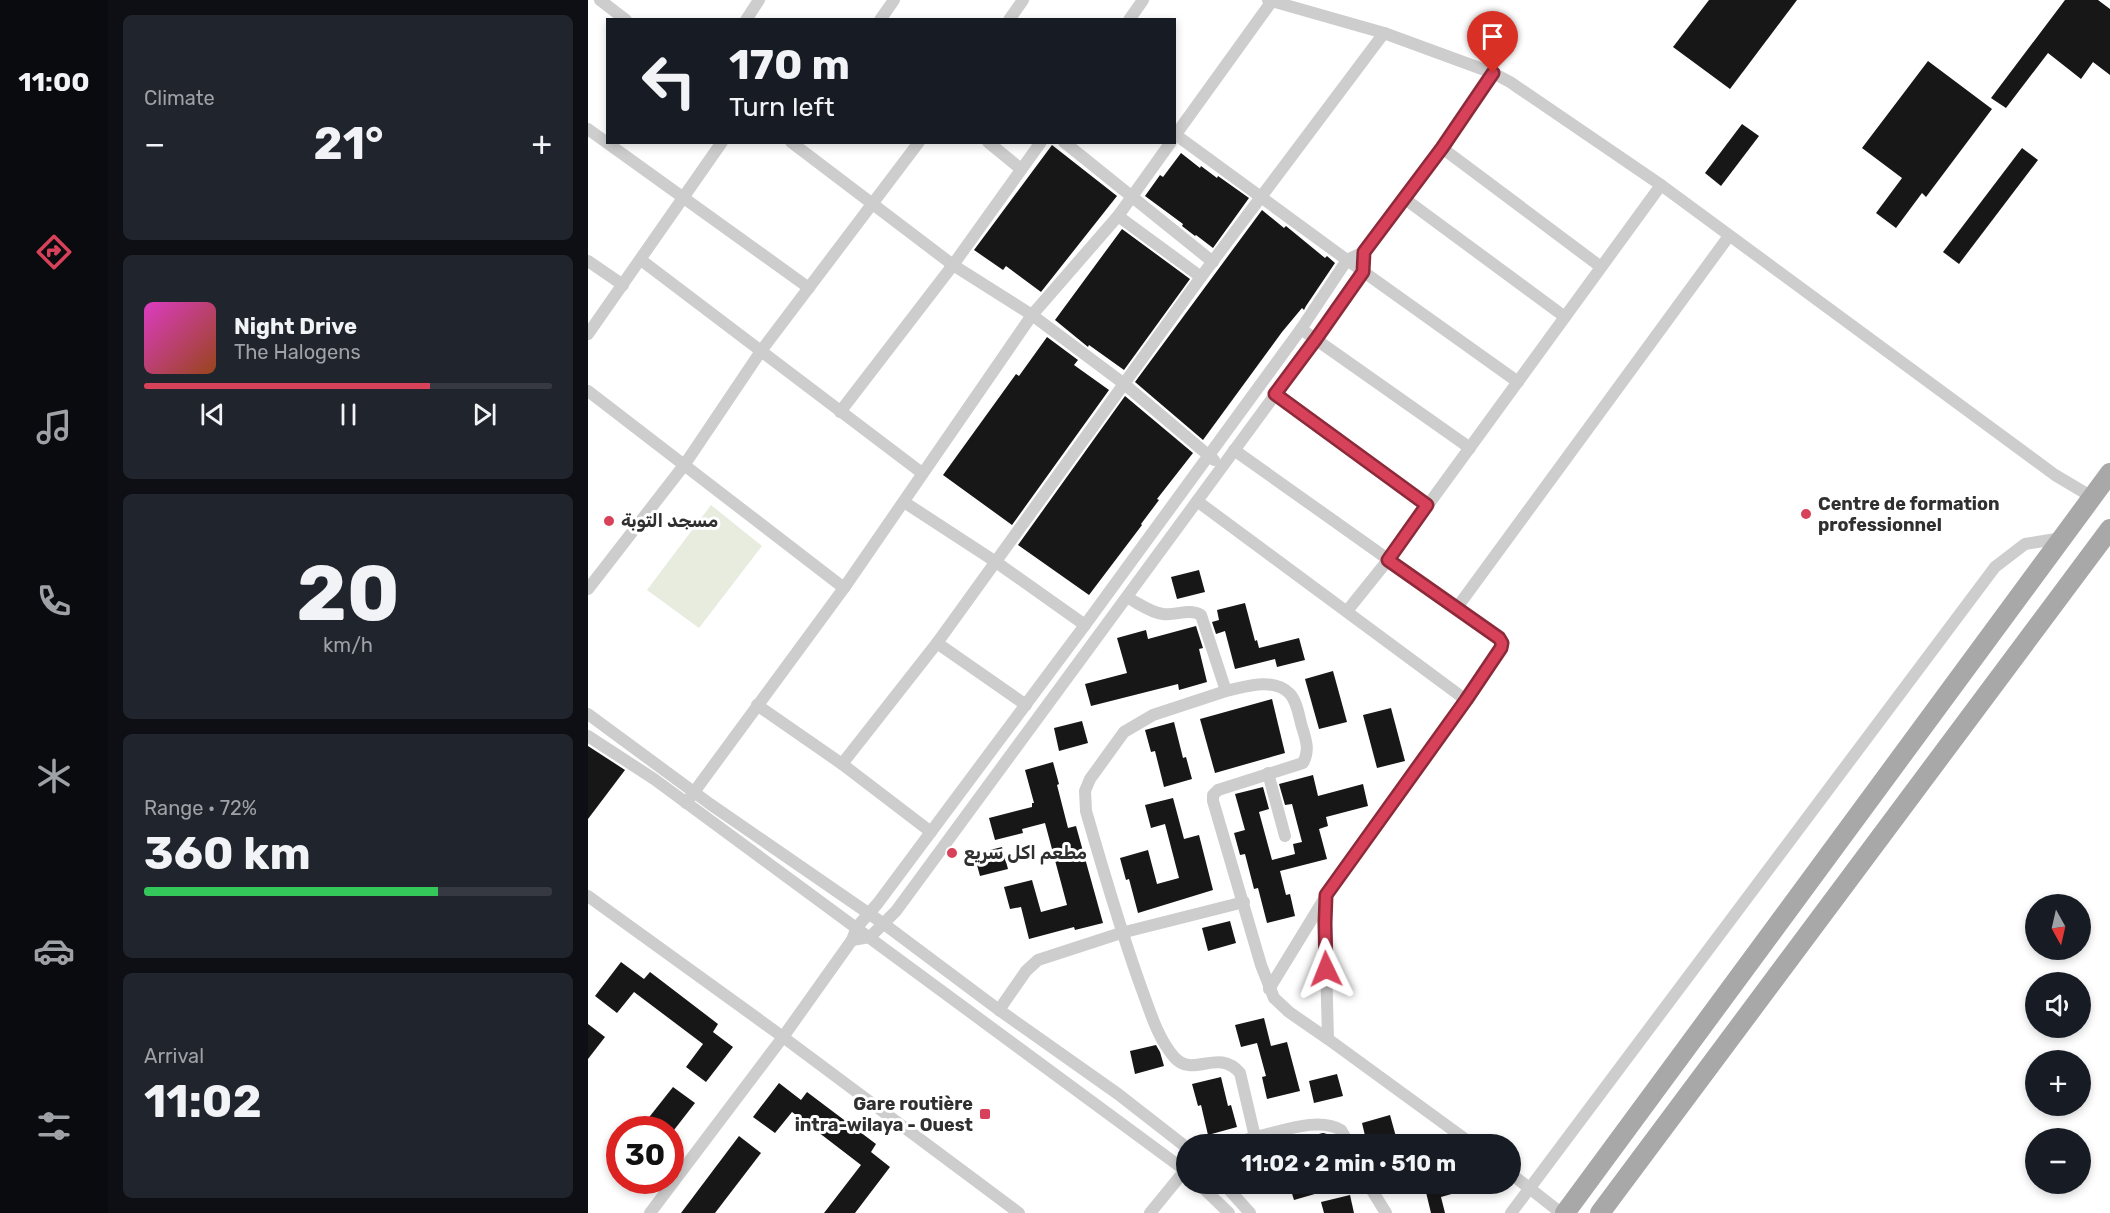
<!DOCTYPE html>
<html lang="en">
<head>
<meta charset="utf-8">
<style>
	:root { --surface:#171b24; --page:#20242c; --text:#f1f3f6; --muted:#9ea1a6; --line:#363941; --accent:#d74159 }
	body { margin:0; font-family:Rubik,"Noto Naskh Arabic",sans-serif; background:var(--page); color:var(--text); height:100vh; display:flex; flex-direction:column; font-size:22px; white-space:nowrap }
	* { box-sizing:border-box; margin:0 }
	p { font-size:20px; color:var(--muted) }
	.icon { flex:none; width:33px; height:33px; fill:none; stroke:currentColor; stroke-width:2; stroke-linecap:round; stroke-linejoin:round }
	.map { position:relative; flex:1; overflow:hidden }
	.details { display:flex; flex-direction:column; gap:15px; padding:15px; background:#0d0f14; width:480px }
	.details>* { flex:none }
	.guide { position:absolute; left:18px; top:18px; width:570px; height:126px; border-radius:0px; box-shadow:0 3px 9px #0003; background:#171b24; color:var(--text); overflow:hidden }
	.needle { width:39px; rotate:172deg }
	.buttons { position:absolute; left:1437px; top:894px; display:grid; gap:12px }
	.buttons a { display:grid; place-items:center; width:66px; height:66px; border-radius:50%; background:var(--surface); box-shadow:0 3px 9px #0003; font-size:30px }
	.speed { position:absolute; left:18px; top:1116px; display:flex; gap:12px; font-size:30px; font-weight:700; text-align:center }
	.speed>* { display:grid; place-content:center; width:78px; height:78px; border-radius:50%; background:var(--surface); box-shadow:0 3px 9px #0003; line-height:1 }
	.speed .limit { border:9px solid #d22; background:#fff; color:#111 }
	.pin { position:absolute; display:grid; place-items:center; width:51px; height:51px; color:#fff; margin:-62px -26px; border-radius:50% 50% 50% 0; rotate:-45deg; box-shadow:0 0 6px #0007 }
	.pin .icon { rotate:45deg }
	.me { position:absolute; width:66px; margin:-33px; rotate:358deg; stroke-linejoin:round; filter:drop-shadow(0 0 4px #0008) }
	.turn { display:flex; align-items:center; gap:21px; height:126px; padding:0 24px; font-size:27px }
	.turn .icon { width:78px; height:78px; stroke-width:2.5 }
	.turn b { display:block; font-size:42px; line-height:51px }
	.big { font-size:45px; font-weight:700; line-height:1.1 }
	.details .tile { flex:1; display:flex; flex-direction:column; justify-content:center; gap:9px; min-width:0; padding:0 21px; border-radius:9px; background:var(--page) }
	.details .dial { align-items:center; gap:0 }
	.dial b { font-size:78px; line-height:1 }
	.song { display:flex; align-items:center; gap:18px }
	.cover { width:72px; height:72px; border-radius:9px; background:linear-gradient(135deg,hsl(310 70% 55%),hsl(20 70% 35%)) }
	.played { height:6px; border-radius:3px; background:linear-gradient(90deg,var(--accent) 70%,var(--line) 70%) }
	.keys { display:flex; justify-content:space-around; direction:ltr }
	.heat { display:flex; justify-content:space-between; align-items:center; font-size:33px; direction:ltr }
	.charge { height:9px; border-radius:4px; background:linear-gradient(90deg,#34c759 72%,var(--line) 0) }
	.trip { position:absolute; left:588px; top:1134px; width:345px; height:60px; border-radius:30px; background:var(--surface); box-shadow:0 3px 9px #0003; font-weight:700; line-height:60px; text-align:center }
	main { display:flex; flex:1; min-height:0 }
	.tabs { display:flex; flex-direction:column; width:108px; justify-content:space-around; align-items:center; background:#090b0e; color:var(--muted) }
	.tabs .icon { width:42px; height:42px }
	.tabs .selected { color:var(--accent) }
	.tabs b { font-size:27px; color:var(--text) }
	.map>svg:first-child { display:block }
</style>
</head>
<body>
<main>
<nav class="tabs">
<b>11:00</b>
<svg class="icon selected" aria-label="directions" viewBox="0 0 24 24"><path d="M12 3l9 9-9 9-9-9zM9 14v-3h6M13 9l2 2-2 2"/></svg>
<svg class="icon" aria-label="music" viewBox="0 0 24 24"><path d="M9 18V5l10-2v13"/><circle cx="6" cy="18" r="3"/><circle cx="16" cy="16" r="3"/></svg>
<svg class="icon" aria-label="phone" viewBox="0 0 24 24"><path d="M5 4h4l2 5-3 2q2 4 5 5l2-3 5 2v4C11 20 4 13 5 4z"/></svg>
<svg class="icon" aria-label="climate" viewBox="0 0 24 24"><path d="M12 3v18M4 7l16 10M4 17L20 7"/></svg>
<svg class="icon" aria-label="car" viewBox="0 0 24 24"><path d="M5 17H2v-5l4-1 3-4h7l3 4 3 1v5h-3M9 17h6M6 11h13"/><circle cx="7" cy="17" r="2"/><circle cx="17" cy="17" r="2"/></svg>
<svg class="icon" aria-label="filters" viewBox="0 0 24 24"><path d="M4 7h16M4 17h16"/><circle cx="9" cy="7" r="2"/><circle cx="15" cy="17" r="2"/></svg>
</nav>
<section class="details">
<div class="tile"><p>Climate</p>
<div class="heat"><a>−</a><b class="big">21°</b><a>+</a></div>
</div>
<div class="tile">
<div class="song"><i class="cover"></i><div><b>Night Drive</b><p>The Halogens</p></div></div>
<div class="played"></div>
<div class="keys"><svg class="icon" aria-label="previous" viewBox="0 0 24 24"><path d="M18 5L8 12l10 7zM5 5v14"/></svg><svg class="icon" aria-label="pause" viewBox="0 0 24 24"><path d="M8 5v14M16 5v14"/></svg><svg class="icon" aria-label="next" viewBox="0 0 24 24"><path d="M6 5l10 7-10 7zM19 5v14"/></svg></div>
</div>
<div class="tile dial"><b>20</b><p>km/h</p></div>
<div class="tile"><p>Range · 72%</p><b class="big">360 km</b><div class="charge"></div></div>
<div class="tile"><p>Arrival</p><b class="big">11:02</b></div>
</section>
<div class="map">
<svg width="1522" height="1213" viewBox="0 0 1522 1213">
	<rect width="100%" height="100%" fill="#fff"/>
	<!-- green -->
	<polygon fill="#e7ecdf" points="123,505 174,546 111,628 59,590"/>
	<!-- building -->
	<g fill="#171717">
		<polygon points="1121,0 1209,0 1142,89 1085,47"/>
		<polygon points="1477,0 1510,0 1522,9 1522,75 1505,62 1493,79 1460,53 1418,108 1403,98"/>
		<polygon points="1340,61 1404,109 1338,197 1334,193 1308,228 1288,213 1314,178 1274,148"/>
		<polygon points="1154,124 1171,136 1133,186 1117,173"/>
		<polygon points="464,145 529,196 453,292 418,266 415,270 386,250"/>
		<polygon points="1434,148 1450,160 1371,264 1355,252"/>
		<polygon points="593,153 612,168 613,166 629,178 630,176 661,198 625,248 608,235 607,236 594,226 595,224 557,196 572,175 575,177"/>
		<polygon points="674,210 696,228 698,226 737,258 739,256 747,263 718,306 716,310 714,308 694,332 615,440 547,382"/>
		<polygon points="534,229 602,279 536,370 501,345 500,347 467,320"/>
		<polygon points="459,337 490,360 486,365 521,390 424,525 355,475 428,374 431,376"/>
		<polygon points="537,396 605,453 569,499 571,500 553,524 554,525 501,595 430,545"/>
		<polygon points="611,570 617,592 589,599 583,577"/>
		<polygon points="657,603 667,641 669,640 671,648 711,638 717,660 689,667 687,659 647,669 637,631 628,634 624,622 631,620 629,610"/>
		<polygon points="608,626 615,648 611,649 619,682 591,690 590,684 503,706 497,684 539,673 529,638 558,630 560,639"/>
		<polygon points="745,671 759,722 731,729 717,679"/>
		<polygon points="684,699 697,753 627,773 612,719"/>
		<polygon points="803,708 817,761 789,768 775,715"/>
		<polygon points="494,721 500,743 471,751 466,728"/>
		<polygon points="586,722 595,758 598,757 604,779 576,787 567,751 563,752 557,730"/>
		<polygon points="0,746 37,770 0,819"/>
		<polygon points="465,762 471,784 469,785 480,828 488,826 515,923 487,930 486,927 441,939 433,907 422,909 416,887 444,880 453,912 479,905 457,823 434,829 435,833 407,840 401,818 444,807 444,803 446,803 437,770"/>
		<polygon points="725,775 730,796 775,784 780,806 738,817 740,826 731,829 739,859 692,871 698,895 702,894 707,916 679,923 670,888 666,889 657,854 652,855 646,833 657,830 647,794 675,787 681,809 671,812 684,860 707,854 705,844 714,842 704,804 697,805 691,784"/>
		<polygon points="585,798 596,839 611,835 625,890 550,913 541,879 538,880 532,858 560,850 569,884 591,878 577,824 563,828 557,805"/>
		<polygon points="414,847 420,869 392,876 386,854"/>
		<polygon points="642,921 648,943 620,951 614,928"/>
		<polygon points="33,962 56,979 62,972 130,1024 125,1032 145,1047 118,1082 98,1067 115,1044 46,992 29,1013 7,996"/>
		<polygon points="676,1018 683,1046 699,1042 712,1091 679,1099 674,1077 678,1076 669,1043 653,1047 647,1025"/>
		<polygon points="0,1024 17,1037 0,1059"/>
		<polygon points="568,1045 572,1052 576,1066 547,1074 542,1051"/>
		<polygon points="749,1074 755,1096 726,1103 721,1081"/>
		<polygon points="633,1077 640,1106 643,1105 649,1127 620,1135 613,1105 610,1106 604,1084"/>
		<polygon points="191,1083 213,1100 219,1092 288,1144 283,1152 302,1167 267,1213 236,1213 273,1165 204,1112 187,1133 165,1117"/>
		<polygon points="85,1087 107,1103 86,1130 51,1130"/>
		<polygon points="802,1115 810,1144 779,1144 774,1123"/>
		<polygon points="735,1133 739,1134 742,1144 707,1144 706,1140"/>
		<polygon points="151,1136 173,1153 127,1213 93,1213"/>
		<polygon points="701,1184 751,1184 751,1187 706,1200"/>
		<polygon points="836,1184 888,1184 888,1187 853,1197 857,1213 843,1213"/>
		<polygon points="762,1195 766,1213 736,1213 733,1202"/>
	</g>
	<g fill="none" stroke-linecap="round" stroke-linejoin="round">
		<!-- minor -->
		<g stroke="#cdcdcd" stroke-width="12">
			<polyline points="12,0 38,20"/>
			<polyline points="680,0 796,33 905,73 922,82 1073,185 1467,475 1504,497"/>
			<polyline points="158,20 171,0"/>
			<polyline points="292,20 306,0"/>
			<polyline points="421,20 435,0"/>
			<polyline points="541,20 555,0"/>
			<polyline points="0,129 221,288"/>
			<polyline points="588,135 759,260 930,382"/>
			<polyline points="586,137 684,1"/>
			<polyline points="203,142 365,265 444,315 535,383 626,460"/>
			<polyline points="400,142 433,169"/>
			<polyline points="476,142 625,262"/>
			<polyline points="854,148 1013,267"/>
			<polyline points="817,199 977,317"/>
			<polyline points="530,216 613,277"/>
			<polyline points="53,260 334,473"/>
			<polyline points="0,261 35,285"/>
			<polyline points="713,329 882,448"/>
			<polyline points="0,334 134,142"/>
			<polyline points="0,391 256,588"/>
			<polyline points="687,394 839,505"/>
			<polyline points="252,412 365,265 453,142"/>
			<polyline points="646,450 911,638 914,643 913,648 878,700 738,895 737,923 740,1039"/>
			<polyline points="609,501 878,700"/>
			<polyline points="316,502 408,562 497,625"/>
			<polyline points="0,589 97,464 173,351 331,142"/>
			<path d="M540,598c10,5 23,15 35,16 13,2 25,-6 38,1l25,76c19,-4 46,-14 63,2 8,7 10,24 13,34 4,13 8,23 1,36l-85,27 -5,5v6l48,164 13,33 15,14 39,27 144,105"/>
			<polyline points="868,609 1141,236"/>
			<polyline points="759,611 800,560 1073,185"/>
			<polyline points="349,643 438,705"/>
			<path d="M638,691l-73,24 -29,17 -34,47 -5,12 1,20c17,59 34,118 55,176 9,24 16,50 33,70 19,22 44,-10 66,16l15,64c25,-5 64,-21 86,-7l8,14"/>
			<polyline points="169,705 254,764 343,832"/>
			<polyline points="0,714 122,804 296,924 411,1010 530,1094 598,1147"/>
			<polyline points="0,736 66,779 598,1171"/>
			<polyline points="254,764 349,643 613,277 796,33"/>
			<polyline points="680,773 697,836"/>
			<polyline points="98,803 256,588 444,315 530,216 583,142"/>
			<polyline points="0,896 195,1037 431,1213"/>
			<polyline points="264,940 282,937 308,911 728,339 775,272 776,252"/>
			<polyline points="681,989 738,896"/>
			<polyline points="411,1010 438,971 450,960 533,933 656,902"/>
			<polyline points="644,1144 667,1137"/>
			<polyline points="922,1173 973,1213"/>
			<polyline points="611,1184 641,1213"/>
			<polyline points="636,1184 662,1213"/>
			<polyline points="780,1184 798,1213"/>
			<polyline points="62,1213 195,1037 264,940 269,927 290,903 497,625 713,329 759,260 776,252 854,148 905,73"/>
			<polyline points="562,1213 598,1169"/>
			<polyline points="923,1213 1407,567 1437,544 1474,538"/>
		</g>
		<!-- primary -->
		<g stroke="#a8a8a8" stroke-width="20">
			<polyline points="977,1213 1522,473"/>
			<polyline points="1012,1213 1522,529"/>
		</g>
	</g>
	<g fill="none" stroke-linecap="round" stroke-linejoin="round">
		<defs>
			<polyline id="route" points="738,969 737,923 738,895 878,700 913,648 914,643 911,638 800,560 839,505 687,394 728,339 775,272 776,252 854,148 905,73"/>
		</defs>
		<!-- route casing -->
		<use href="#route" stroke="#8c2a3a" stroke-width="15"/>
		<!-- route -->
		<use href="#route" stroke="#d74159" stroke-width="10"/>
	</g>
	<!-- markers -->
	<g fill="#d74159" stroke="#fff" stroke-width="2">
		<circle cx="1218" cy="514" r="6"/>
		<circle cx="21" cy="521" r="6"/>
		<circle cx="364" cy="853" r="6"/>
		<rect x="391" y="1108" width="12" height="12" rx="3"/>
	</g>
	<g text-anchor="middle" dominant-baseline="central" stroke-width="6" stroke-linejoin="round" paint-order="stroke">
		<!-- poi labels -->
		<g font-size="18" font-weight="bold" fill="#303030" stroke="#fff" text-anchor="start">
			<text x="1230" y="504">Centre de formation<tspan x="1230" dy="21">professionnel</tspan></text>
			<text x="33" y="521">مسجد التوبة</text>
			<text x="376" y="853">مطعم اكل سريع</text>
			<text x="385" y="1104" text-anchor="end">Gare routière<tspan x="385" dy="21">intra-wilaya - Ouest</tspan></text>
		</g>
	</g>
</svg>
<div class="buttons">
<a><svg class="needle" viewBox="-14 -14 28 28"><path d="M0-13l5 13h-10z" fill="#e53935"/><path d="M0 13l5-13h-10z" fill="#9ea1a6"/></svg></a>
<a><svg class="icon" aria-label="sound" viewBox="0 0 24 24"><path d="M4 9h4l5-4v14l-5-4H4zM17 9q2 3 0 6"/></svg></a>
<a>+</a>
<a>−</a>
</div>
<div class="speed"><div class="limit">30</div></div>
<div class="pin" style="left:905px;top:73px;background:#d93025"><svg class="icon" aria-label="arrive" viewBox="0 0 24 24"><path d="M6 21V4h12l-3 4 3 4H6"/></svg></div>
<svg class="me" style="left:738px;top:969px" viewBox="-20 -20 40 40"><path d="M0-17L14 15 0 8-14 15z" fill="#d74159" stroke="#fff" stroke-width="4"/></svg>
<div class="trip">11:02 · 2 min · 510 m</div>
<div class="guide">
<div class="turn"><svg class="icon" aria-label="left" viewBox="0 0 24 24"><path d="M17 20v-9H6M10 6l-5 5 5 5"/></svg><div><b>170 m</b>Turn left</div></div>
</div>
</div>
</main>
</body>
</html>
